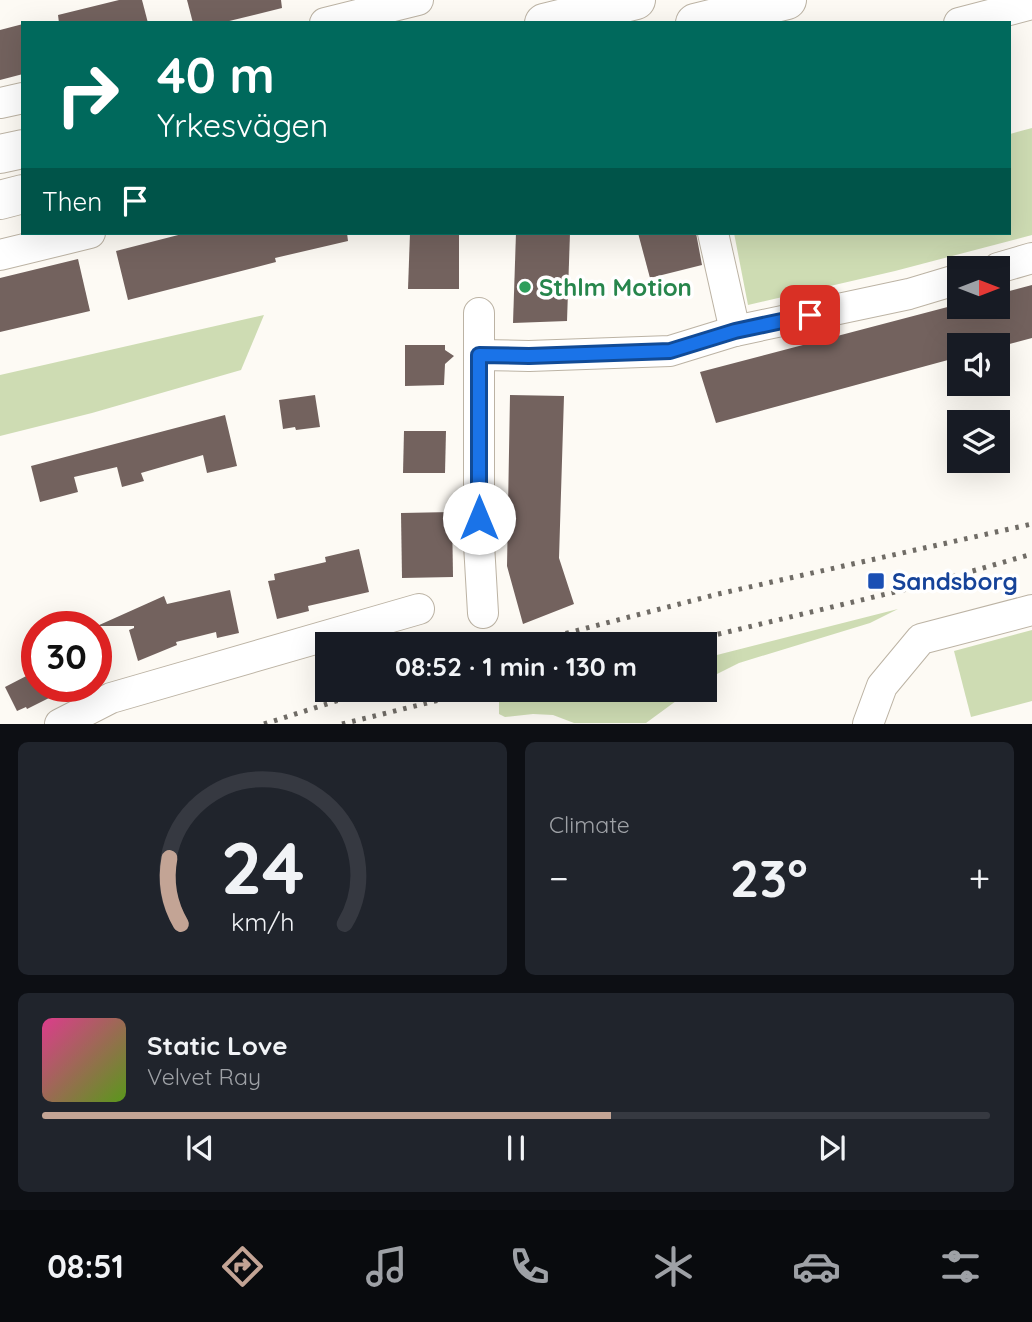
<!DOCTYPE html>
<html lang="en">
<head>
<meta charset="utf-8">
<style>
	:root { --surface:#171b24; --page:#20242c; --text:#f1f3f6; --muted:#9ea1a6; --line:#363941; --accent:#c3a495 }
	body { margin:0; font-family:Quicksand,sans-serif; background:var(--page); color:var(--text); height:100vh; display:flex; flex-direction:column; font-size:26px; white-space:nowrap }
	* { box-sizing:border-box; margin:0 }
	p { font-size:23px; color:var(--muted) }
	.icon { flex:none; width:38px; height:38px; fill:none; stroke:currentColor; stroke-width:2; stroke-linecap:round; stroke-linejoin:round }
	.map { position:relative; height:724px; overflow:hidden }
	.drawer { display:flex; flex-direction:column; gap:18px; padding:18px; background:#0d0f14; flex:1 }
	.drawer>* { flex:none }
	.hud { position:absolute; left:21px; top:21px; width:990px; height:214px; border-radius:0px; box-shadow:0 7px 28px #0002; background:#00695c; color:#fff; overflow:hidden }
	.needle { width:46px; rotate:90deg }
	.fabs { position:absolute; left:947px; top:256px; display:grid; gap:14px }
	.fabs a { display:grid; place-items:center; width:63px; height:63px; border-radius:0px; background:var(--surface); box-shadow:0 7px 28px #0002; font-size:35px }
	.speed { position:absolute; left:21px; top:611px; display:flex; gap:14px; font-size:35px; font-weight:700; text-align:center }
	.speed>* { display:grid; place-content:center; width:91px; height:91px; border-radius:50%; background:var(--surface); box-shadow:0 7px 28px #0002; line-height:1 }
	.speed .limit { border:10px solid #d22; background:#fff; color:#111 }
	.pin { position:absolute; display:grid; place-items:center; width:60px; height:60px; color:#fff; margin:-30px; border-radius:14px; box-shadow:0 4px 10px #0006 }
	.me { position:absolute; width:77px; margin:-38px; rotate:0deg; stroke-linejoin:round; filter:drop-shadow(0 0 5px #0008) }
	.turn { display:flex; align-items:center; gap:24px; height:147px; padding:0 21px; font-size:32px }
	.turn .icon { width:91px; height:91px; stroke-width:2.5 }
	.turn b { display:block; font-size:49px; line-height:60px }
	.then { display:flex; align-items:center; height:66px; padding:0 21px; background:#0003; gap:14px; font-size:26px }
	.big { font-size:52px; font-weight:700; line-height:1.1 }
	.drawer .widget { flex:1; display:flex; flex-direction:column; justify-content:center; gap:10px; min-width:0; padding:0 24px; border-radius:10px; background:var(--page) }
	.drawer .dial { align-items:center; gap:0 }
	.dial svg { height:182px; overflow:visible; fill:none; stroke:var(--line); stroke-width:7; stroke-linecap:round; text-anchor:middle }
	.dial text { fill:var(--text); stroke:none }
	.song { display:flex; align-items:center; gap:21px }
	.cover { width:84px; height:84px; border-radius:10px; background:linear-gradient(135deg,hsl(330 70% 55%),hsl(90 70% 35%)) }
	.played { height:7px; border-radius:4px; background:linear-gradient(90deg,var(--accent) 60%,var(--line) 60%) }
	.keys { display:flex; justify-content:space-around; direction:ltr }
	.heat { display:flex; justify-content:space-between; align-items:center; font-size:38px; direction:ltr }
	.drawer .tiles { flex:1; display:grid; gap:18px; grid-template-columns:1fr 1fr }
	.widget:last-child { grid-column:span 2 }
	.trip { position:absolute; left:315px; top:632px; width:402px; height:70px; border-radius:0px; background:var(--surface); box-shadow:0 7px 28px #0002; font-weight:700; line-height:70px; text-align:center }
	.menu { display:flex; height:112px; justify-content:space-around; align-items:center; background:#090b0e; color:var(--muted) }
	.menu .icon { width:49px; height:49px }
	.menu .active { color:var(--accent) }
	.menu b { font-size:32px; color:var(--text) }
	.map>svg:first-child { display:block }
</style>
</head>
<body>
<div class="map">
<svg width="1032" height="724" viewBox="0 0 1032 724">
	<rect width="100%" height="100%" fill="#fdfaf4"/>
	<!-- green -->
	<g fill="#cedcb3">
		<polygon points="1032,128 1032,235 895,271 748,305 734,233 1010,233 1010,134"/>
		<polygon points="264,315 241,370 92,413 0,436 0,375"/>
		<polygon points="898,609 870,623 739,663 705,680 705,658"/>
		<polygon points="1032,630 1032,701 971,717 954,651"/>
		<polygon points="571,690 691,690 646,723 574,723 553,715 533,714 505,717 499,714 499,698 551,695"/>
	</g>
	<!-- building -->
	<g fill="#73625e">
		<polygon points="119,0 142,0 148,23 59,23 58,15"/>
		<polygon points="187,0 281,0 282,8 221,23 193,23"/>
		<polygon points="23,24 23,74 0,80 0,30"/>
		<polygon points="186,233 347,233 348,241 275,258 276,262 128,300 116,251"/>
		<polygon points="410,233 459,233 459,289 408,289"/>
		<polygon points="516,233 570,233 567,321 513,323"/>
		<polygon points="638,233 696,233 702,265 650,278"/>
		<polygon points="78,259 90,311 0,332 0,278"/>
		<polygon points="1032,285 1032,338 998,347 998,345 959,345 959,357 716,423 700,372 959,304 959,306 998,306 998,294"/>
		<polygon points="405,345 445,345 445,350 454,356 445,364 444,385 405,386"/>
		<polygon points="315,395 320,427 296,430 295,427 283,429 279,400"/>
		<polygon points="510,395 564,396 559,558 574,604 523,624 507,566"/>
		<polygon points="225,415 237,466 207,473 203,455 141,473 144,481 122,487 117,467 74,477 78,492 40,502 31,466"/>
		<polygon points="404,431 446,431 445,473 403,473"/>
		<polygon points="452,512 453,577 402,578 401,513"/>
		<polygon points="359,549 369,592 308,606 309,611 277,619 268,581 275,580 274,574 326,562 325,557"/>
		<polygon points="230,590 239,633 217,638 216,632 176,642 177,645 138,661 129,630 134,628 134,626 97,626 164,596 167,604"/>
		<polygon points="36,671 37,686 43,686 49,698 27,709 26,707 17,711 5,687"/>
	</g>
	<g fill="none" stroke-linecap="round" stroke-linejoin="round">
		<defs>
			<g id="minor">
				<polyline points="325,23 418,0"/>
				<polyline points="959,23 1032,4"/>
				<polyline points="0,103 23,98"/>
				<polyline points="713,233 735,331"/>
				<polyline points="0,255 90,233"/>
				<polyline points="998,268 1032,258"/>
				<polyline points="479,313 479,544 483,613"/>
				<polyline points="479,355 529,356 670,351 735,331 909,294 959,279"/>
				<polyline points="60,724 111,698 419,609"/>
				<polyline points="868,724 882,686 921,639 1032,610"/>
			</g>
			<g id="highway">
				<polyline points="544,23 636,0"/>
				<polyline points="695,23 787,0"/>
				<polyline points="0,154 23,149"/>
				<polyline points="0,200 23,194"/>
			</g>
		</defs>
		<!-- minor casing -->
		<use href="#minor" stroke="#bcb3a4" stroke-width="32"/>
		<!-- highway casing -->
		<use href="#highway" stroke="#bcb3a4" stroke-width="40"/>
		<!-- minor -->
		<use href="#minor" stroke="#fff" stroke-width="30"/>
		<!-- highway -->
		<use href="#highway" stroke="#fff" stroke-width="38"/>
		<!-- rail -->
		<g stroke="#706c66" stroke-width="5" stroke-dasharray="3.5 7" stroke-linecap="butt">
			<polyline points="525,644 718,594 1032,524"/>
			<polyline points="677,644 920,586 1032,554"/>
			<polyline points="264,724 371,690"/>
			<polyline points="342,724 480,690"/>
		</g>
	</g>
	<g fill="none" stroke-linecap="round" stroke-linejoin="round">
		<defs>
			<polyline id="route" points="479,518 479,355 529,356 670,351 735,331 810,315"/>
		</defs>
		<!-- route casing -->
		<use href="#route" stroke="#114b97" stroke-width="18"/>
		<!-- route -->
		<use href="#route" stroke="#1a73e8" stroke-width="12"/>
	</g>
	<!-- markers -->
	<circle fill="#2e9e5b" stroke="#fff" stroke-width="2.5" cx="525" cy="287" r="7"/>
	<rect fill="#1a4fb4" stroke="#fff" stroke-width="2.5" x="867" y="572" width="18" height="18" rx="3.5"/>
	<g text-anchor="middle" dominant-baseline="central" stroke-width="7" stroke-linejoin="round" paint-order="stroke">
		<!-- leisure labels -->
		<g font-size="24" font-weight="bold" fill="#27864d" stroke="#fff" text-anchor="start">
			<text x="539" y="287">Sthlm Motion</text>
		</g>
		<!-- transit labels -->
		<g font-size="24" font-weight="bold" fill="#164399" stroke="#fff" text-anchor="start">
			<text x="892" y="581">Sandsborg</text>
		</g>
	</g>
</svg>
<div class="fabs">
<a><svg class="needle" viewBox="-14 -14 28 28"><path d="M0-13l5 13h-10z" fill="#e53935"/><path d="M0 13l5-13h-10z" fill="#9ea1a6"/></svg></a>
<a><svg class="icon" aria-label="sound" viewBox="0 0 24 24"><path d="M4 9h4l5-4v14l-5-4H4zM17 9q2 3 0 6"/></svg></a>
<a><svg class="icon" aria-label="layers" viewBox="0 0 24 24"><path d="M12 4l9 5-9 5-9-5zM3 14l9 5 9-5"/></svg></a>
</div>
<div class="speed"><div class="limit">30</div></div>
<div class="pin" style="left:810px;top:315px;background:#d93025"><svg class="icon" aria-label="arrive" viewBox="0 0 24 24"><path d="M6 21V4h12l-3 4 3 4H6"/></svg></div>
<svg class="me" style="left:479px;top:518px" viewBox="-20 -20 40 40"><circle r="19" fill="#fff"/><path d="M0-13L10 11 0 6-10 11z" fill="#1a73e8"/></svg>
<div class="trip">08:52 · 1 min · 130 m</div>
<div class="hud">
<div class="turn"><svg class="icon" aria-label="right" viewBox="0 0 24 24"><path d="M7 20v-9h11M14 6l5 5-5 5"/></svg><div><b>40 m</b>Yrkesvägen</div></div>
<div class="then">Then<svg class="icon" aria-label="arrive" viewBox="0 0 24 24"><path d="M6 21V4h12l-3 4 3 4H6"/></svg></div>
</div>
</div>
<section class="drawer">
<div class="tiles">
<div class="widget dial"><svg viewBox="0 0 100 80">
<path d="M14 69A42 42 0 1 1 86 69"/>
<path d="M14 69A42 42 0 0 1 9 40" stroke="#c3a495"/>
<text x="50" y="56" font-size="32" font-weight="700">24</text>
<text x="50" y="72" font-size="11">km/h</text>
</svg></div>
<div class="widget"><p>Climate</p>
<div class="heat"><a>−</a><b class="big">23°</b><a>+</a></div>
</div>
<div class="widget">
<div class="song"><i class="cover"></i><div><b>Static Love</b><p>Velvet Ray</p></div></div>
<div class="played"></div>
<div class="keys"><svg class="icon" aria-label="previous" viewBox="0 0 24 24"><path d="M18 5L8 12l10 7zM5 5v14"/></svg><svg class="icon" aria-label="pause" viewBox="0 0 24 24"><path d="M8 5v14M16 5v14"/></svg><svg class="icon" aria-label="next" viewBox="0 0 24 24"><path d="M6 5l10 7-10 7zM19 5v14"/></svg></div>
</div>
</div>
</section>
<nav class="menu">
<b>08:51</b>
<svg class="icon active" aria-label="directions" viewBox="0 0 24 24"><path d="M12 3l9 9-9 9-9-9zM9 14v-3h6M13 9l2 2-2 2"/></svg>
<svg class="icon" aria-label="music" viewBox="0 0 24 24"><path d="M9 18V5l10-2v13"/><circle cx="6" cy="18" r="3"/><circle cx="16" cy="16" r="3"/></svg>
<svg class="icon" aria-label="phone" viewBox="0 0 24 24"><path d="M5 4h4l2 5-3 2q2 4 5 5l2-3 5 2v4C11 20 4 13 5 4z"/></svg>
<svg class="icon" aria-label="climate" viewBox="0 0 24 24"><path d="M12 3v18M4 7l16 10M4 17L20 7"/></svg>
<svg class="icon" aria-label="car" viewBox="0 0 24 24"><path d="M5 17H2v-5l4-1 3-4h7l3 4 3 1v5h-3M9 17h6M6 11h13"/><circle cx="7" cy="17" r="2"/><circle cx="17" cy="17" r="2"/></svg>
<svg class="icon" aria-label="filters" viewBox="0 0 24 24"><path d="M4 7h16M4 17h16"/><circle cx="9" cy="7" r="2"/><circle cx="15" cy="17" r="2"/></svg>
</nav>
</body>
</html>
